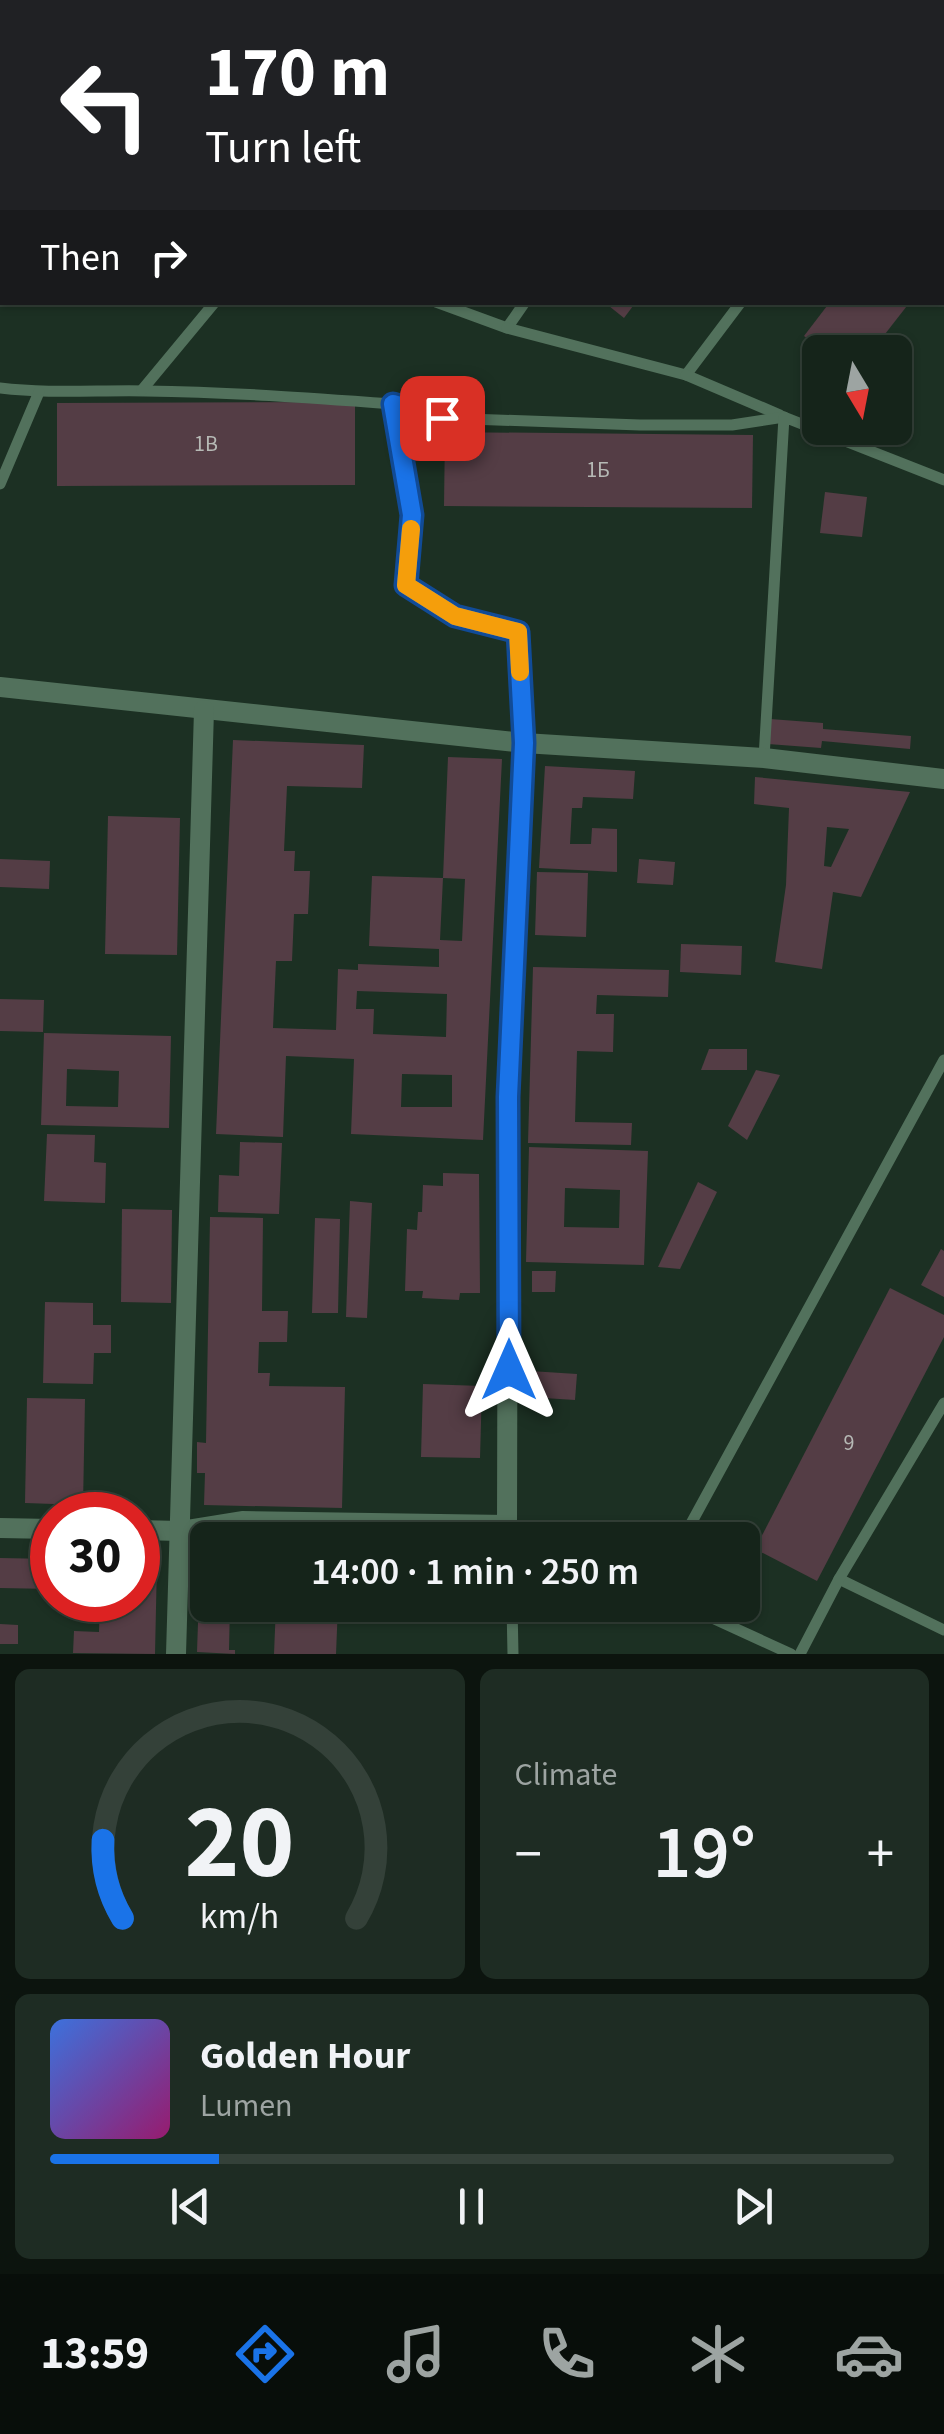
<!DOCTYPE html>
<html lang="en">
<head>
<meta charset="utf-8">
<style>
	:root { --surface:#15241a; --page:#1e2c23; --text:#f1f3f6; --muted:#9da4a2; --line:#344139; --accent:#1a73e8 }
	body { margin:0; font-family:"Source Sans 3",sans-serif; background:var(--page); color:var(--text); height:100vh; display:flex; flex-direction:column; font-size:38px; white-space:nowrap }
	* { box-sizing:border-box; margin:0 }
	p { font-size:32px; color:var(--muted) }
	.icon { flex:none; width:55px; height:55px; fill:none; stroke:currentColor; stroke-width:2; stroke-linecap:round; stroke-linejoin:round }
	.map { position:relative; height:1654px; overflow:hidden }
	.details { display:flex; flex-direction:column; gap:15px; padding:15px; background:#0c140e; flex:1 }
	.details>* { flex:none }
	.guide { position:absolute; left:0px; top:0px; width:945px; height:305px; box-shadow:0 2px 8px #0004,0 0 0 2px var(--line); background:#202124; color:#fff; overflow:hidden }
	.needle { width:65px; rotate:170deg }
	.controls { position:absolute; left:802px; top:335px; display:grid; gap:20px }
	.controls a { display:grid; place-items:center; width:110px; height:110px; border-radius:15px; background:var(--surface); box-shadow:0 2px 8px #0004,0 0 0 2px var(--line); font-size:50px }
	.speed { position:absolute; left:30px; top:1492px; display:flex; gap:20px; font-size:50px; font-weight:700; text-align:center }
	.speed>* { display:grid; place-content:center; width:130px; height:130px; border-radius:50%; background:var(--surface); box-shadow:0 2px 8px #0004,0 0 0 2px var(--line); line-height:1 }
	.speed .limit { border:15px solid #d22; background:#fff; color:#111 }
	.pin { position:absolute; display:grid; place-items:center; width:85px; height:85px; color:#fff; margin:-42px; border-radius:20px; box-shadow:0 5px 15px #0006 }
	.me { position:absolute; width:110px; margin:-55px; rotate:0deg; stroke-linejoin:round; filter:drop-shadow(0 0 8px #0008) }
	.turn { display:flex; align-items:center; gap:35px; height:210px; padding:0 40px; font-size:45px }
	.turn .icon { width:130px; height:130px; stroke-width:2.5 }
	.turn b { display:block; font-size:70px; line-height:85px }
	.then { display:flex; align-items:center; height:95px; padding:0 40px; background:#0003; gap:20px; font-size:38px }
	.big { font-size:75px; font-weight:600; line-height:1.1 }
	.details .card { flex:1; display:flex; flex-direction:column; justify-content:center; gap:15px; min-width:0; padding:0 35px; border-radius:15px; background:var(--page) }
	.details .dial { align-items:center; gap:0 }
	.dial svg { height:260px; overflow:visible; fill:none; stroke:var(--line); stroke-width:7; stroke-linecap:round; text-anchor:middle }
	.dial text { fill:var(--text); stroke:none }
	.song { display:flex; align-items:center; gap:30px }
	.cover { width:120px; height:120px; border-radius:15px; background:linear-gradient(135deg,hsl(220 70% 55%),hsl(320 70% 35%)) }
	.played { height:10px; border-radius:5px; background:linear-gradient(90deg,var(--accent) 20%,var(--line) 20%) }
	.keys { display:flex; justify-content:space-around; direction:ltr }
	.heat { display:flex; justify-content:space-between; align-items:center; font-size:55px; direction:ltr }
	.details .tiles { flex:1; display:grid; gap:15px; grid-template-columns:1fr 1fr }
	.card:last-child { grid-column:span 2 }
	.trip { position:absolute; left:190px; top:1522px; width:570px; height:100px; border-radius:15px; background:var(--surface); box-shadow:0 2px 8px #0004,0 0 0 2px var(--line); font-weight:600; line-height:100px; text-align:center }
	.dock { display:flex; height:160px; justify-content:space-around; align-items:center; background:#080e0a; color:var(--muted) }
	.dock .icon { width:70px; height:70px }
	.dock .selected { color:var(--accent) }
	.dock b { font-size:45px; color:var(--text) }
	.map>svg:first-child { display:block }
</style>
</head>
<body>
<div class="map">
<svg width="944" height="1654" viewBox="0 0 944 1654">
	<rect width="100%" height="100%" fill="#1c3023"/>
	<!-- building -->
	<g fill="#543d45" fill-rule="evenodd">
		<polygon points="604,302 636,302 624,318"/>
		<polygon points="830,302 910,302 871,352 826,352 804,336"/>
		<polygon points="355,402 355,485 57,486 57,403"/>
		<polygon points="445,432 753,435 752,508 444,506"/>
		<polygon points="825,492 867,497 862,537 820,533"/>
		<polygon points="770,719 823,723 823,729 911,736 910,749 822,741 821,748 768,744"/>
		<path d="M233,740l131,5 -2,43 -75,-2 -3,65h11l-1,20h16l-2,43h-14l-2,47h-16l-3,67 63,2 2,-61 20,1v-6l81,3v-18l-70,-3 3,-70 71,2 -3,62 22,1 3,-62 -22,-1 5,-121 54,2 -19,381 -132,-6 3,-75 -68,-3 -3,81 -67,-3zM357,991l90,3 -1,43 -73,-3 1,-25h-18zM402,1074l50,1v32h-51z"/>
		<polygon points="545,766 635,771 633,799 583,797 582,808 572,808 570,844 591,844 592,828 617,829 617,872 539,868"/>
		<path d="M755,777l155,15 -49,105 -28,-5 -11,77 -47,-7 11,-77 3,-77 -35,-4zM827,827l22,2 -18,38 -7,-1z"/>
		<polygon points="108,816 180,818 177,955 105,954"/>
		<polygon points="0,859 50,861 49,889 0,887"/>
		<polygon points="639,859 675,862 673,885 637,883"/>
		<polygon points="537,872 588,873 586,937 535,935"/>
		<polygon points="681,944 742,946 741,975 680,972"/>
		<polygon points="533,967 669,970 668,997 597,995 596,1014 614,1014 613,1052 577,1051 575,1122 632,1123 631,1145 528,1143"/>
		<polygon points="0,999 44,1000 43,1032 0,1031"/>
		<path d="M44,1033l127,3 -2,92 -128,-3zM67,1069l52,2 -1,36 -52,-1z"/>
		<polygon points="709,1049 747,1049 747,1070 701,1070"/>
		<polygon points="756,1070 780,1075 747,1140 728,1126"/>
		<polygon points="47,1134 95,1135 94,1162 106,1163 105,1203 44,1201"/>
		<polygon points="240,1142 282,1143 279,1214 218,1212 219,1175 239,1176"/>
		<path d="M529,1147l119,4 -4,114 -118,-3zM565,1188l55,2 -1,38 -55,-1z"/>
		<polygon points="443,1173 479,1174 480,1293 460,1293 459,1300 422,1298 423,1291 405,1291 407,1229 417,1230 418,1212 422,1212 423,1185 443,1186"/>
		<polygon points="698,1182 717,1192 680,1269 658,1267"/>
		<polygon points="350,1201 372,1203 367,1318 346,1317"/>
		<polygon points="122,1209 172,1210 171,1303 121,1302"/>
		<polygon points="210,1217 263,1218 262,1311 288,1311 287,1342 259,1342 258,1373 270,1373 269,1386 345,1387 342,1508 204,1505 205,1473 197,1473 197,1442 206,1443"/>
		<polygon points="315,1218 340,1219 338,1313 312,1313"/>
		<polygon points="941,1249 944,1251 944,1297 921,1285"/>
		<polygon points="532,1271 556,1271 555,1292 532,1292"/>
		<polygon points="890,1288 944,1315 944,1337 817,1581 755,1549"/>
		<polygon points="45,1302 93,1303 93,1325 111,1325 111,1353 94,1353 93,1384 43,1383"/>
		<polygon points="530,1371 577,1374 575,1400 528,1397"/>
		<polygon points="423,1384 482,1386 480,1458 421,1457"/>
		<polygon points="27,1398 85,1399 83,1505 25,1503"/>
		<polygon points="201,1534 305,1537 305,1540 208,1540 208,1605 230,1605 229,1650 235,1650 235,1654 197,1652"/>
		<polygon points="0,1558 52,1559 52,1589 0,1588"/>
		<polygon points="138,1561 157,1562 155,1654 73,1653 74,1631 99,1632 100,1600 138,1600"/>
		<polygon points="276,1605 338,1605 336,1654 274,1654"/>
		<polygon points="0,1624 18,1625 18,1644 0,1644"/>
	</g>
	<g fill="none" stroke-linecap="round" stroke-linejoin="round">
		<!-- service -->
		<g stroke="#52715c" stroke-width="11">
			<polyline points="236,2 237,0"/>
			<polyline points="495,2 497,0"/>
			<polyline points="654,2 656,0"/>
			<polyline points="710,2 712,0"/>
			<polyline points="0,17 2,18"/>
			<polyline points="942,33 944,31"/>
			<polyline points="0,83 2,84"/>
			<polyline points="436,302 507,328 525,302"/>
			<polyline points="507,328 686,375 741,302"/>
			<polyline points="686,375 780,415"/>
			<path d="M0,388c49,6 97,2 146,3 83,1 165,7 247,13l19,111 -6,70 49,31 63,16 6,111"/>
			<polyline points="142,390 215,302"/>
			<polyline points="393,404 442,418 640,425 732,425 784,417"/>
			<polyline points="0,484 39,392"/>
			<polyline points="764,758 784,417 944,480"/>
			<polyline points="508,1540 507,1525 529,1528 553,1540"/>
			<polyline points="682,1540 944,1060"/>
			<polyline points="839,1579 944,1630"/>
			<polyline points="512,1605 513,1654"/>
			<polyline points="684,1605 791,1654"/>
			<polyline points="800,1654 839,1579 944,1403"/>
		</g>
		<!-- minor -->
		<g stroke="#52715c" stroke-width="20">
			<polyline points="0,687 524,743 764,758 944,779"/>
			<polyline points="0,1528 52,1529"/>
			<polyline points="138,1530 180,1531 242,1521 507,1525 508,1097 524,743"/>
			<polyline points="176,1654 204,710"/>
		</g>
	</g>
	<g fill="none" stroke-linecap="round" stroke-linejoin="round">
		<defs>
			<polyline id="route" points="442,418 393,404 412,515 406,585 455,616 518,632 524,743 508,1097 509,1370"/>
		</defs>
		<!-- route casing -->
		<use href="#route" stroke="#114b97" stroke-width="25"/>
		<!-- route -->
		<use href="#route" stroke="#1a73e8" stroke-width="18"/>
		<!-- slow -->
		<polyline stroke="#f59e0b" stroke-width="18" points="411,529 406,585 455,616 518,632 520,672"/>
	</g>
	<g text-anchor="middle" dominant-baseline="central" stroke-width="10" stroke-linejoin="round" paint-order="stroke">
		<!-- number labels -->
		<g font-size="22" fill="#b6b9b5">
			<text x="206" y="444">1В</text>
			<text x="598" y="470">1Б</text>
			<text x="849" y="1443">9</text>
		</g>
	</g>
</svg>
<div class="controls">
<a><svg class="needle" viewBox="-14 -14 28 28"><path d="M0-13l5 13h-10z" fill="#e53935"/><path d="M0 13l5-13h-10z" fill="#9da4a2"/></svg></a>
</div>
<div class="speed"><div class="limit">30</div></div>
<div class="pin" style="left:442px;top:418px;background:#d93025"><svg class="icon" aria-label="arrive" viewBox="0 0 24 24"><path d="M6 21V4h12l-3 4 3 4H6"/></svg></div>
<svg class="me" style="left:509px;top:1370px" viewBox="-20 -20 40 40"><path d="M0-17L14 15 0 8-14 15z" fill="#1a73e8" stroke="#fff" stroke-width="4"/></svg>
<div class="trip">14:00 · 1 min · 250 m</div>
<div class="guide">
<div class="turn"><svg class="icon" aria-label="left" viewBox="0 0 24 24"><path d="M17 20v-9H6M10 6l-5 5 5 5"/></svg><div><b>170 m</b>Turn left</div></div>
<div class="then">Then<svg class="icon" aria-label="right" viewBox="0 0 24 24"><path d="M7 20v-9h11M14 6l5 5-5 5"/></svg></div>
</div>
</div>
<section class="details">
<div class="tiles">
<div class="card dial"><svg viewBox="0 0 100 80">
<path d="M14 69A42 42 0 1 1 86 69"/>
<path d="M14 69A42 42 0 0 1 8 45" stroke="#1a73e8"/>
<text x="50" y="56" font-size="32" font-weight="700">20</text>
<text x="50" y="72" font-size="11">km/h</text>
</svg></div>
<div class="card"><p>Climate</p>
<div class="heat"><a>−</a><b class="big">19°</b><a>+</a></div>
</div>
<div class="card">
<div class="song"><i class="cover"></i><div><b>Golden Hour</b><p>Lumen</p></div></div>
<div class="played"></div>
<div class="keys"><svg class="icon" aria-label="previous" viewBox="0 0 24 24"><path d="M18 5L8 12l10 7zM5 5v14"/></svg><svg class="icon" aria-label="pause" viewBox="0 0 24 24"><path d="M8 5v14M16 5v14"/></svg><svg class="icon" aria-label="next" viewBox="0 0 24 24"><path d="M6 5l10 7-10 7zM19 5v14"/></svg></div>
</div>
</div>
</section>
<nav class="dock">
<b>13:59</b>
<svg class="icon selected" aria-label="directions" viewBox="0 0 24 24"><path d="M12 3l9 9-9 9-9-9zM9 14v-3h6M13 9l2 2-2 2"/></svg>
<svg class="icon" aria-label="music" viewBox="0 0 24 24"><path d="M9 18V5l10-2v13"/><circle cx="6" cy="18" r="3"/><circle cx="16" cy="16" r="3"/></svg>
<svg class="icon" aria-label="phone" viewBox="0 0 24 24"><path d="M5 4h4l2 5-3 2q2 4 5 5l2-3 5 2v4C11 20 4 13 5 4z"/></svg>
<svg class="icon" aria-label="climate" viewBox="0 0 24 24"><path d="M12 3v18M4 7l16 10M4 17L20 7"/></svg>
<svg class="icon" aria-label="car" viewBox="0 0 24 24"><path d="M5 17H2v-5l4-1 3-4h7l3 4 3 1v5h-3M9 17h6M6 11h13"/><circle cx="7" cy="17" r="2"/><circle cx="17" cy="17" r="2"/></svg>
</nav>
</body>
</html>
